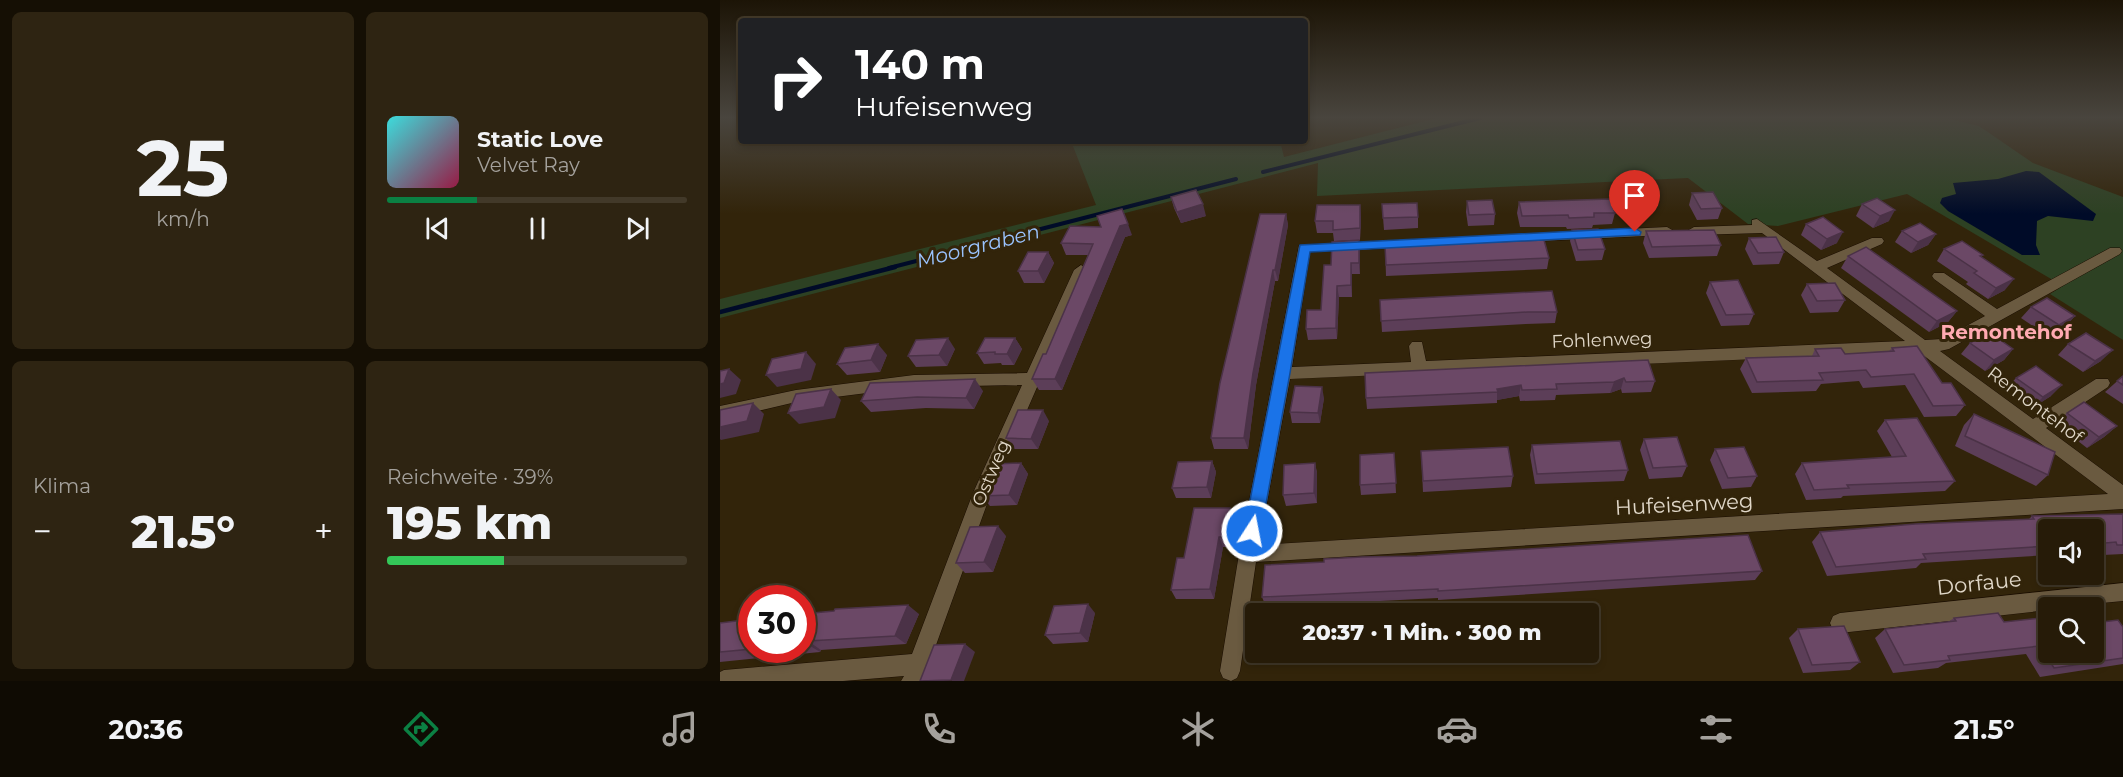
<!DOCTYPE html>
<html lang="de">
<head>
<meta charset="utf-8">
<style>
	:root { --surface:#261b08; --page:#2e2412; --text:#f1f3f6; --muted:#a4a19c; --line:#423929; --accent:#0b8043 }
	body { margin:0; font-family:Montserrat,sans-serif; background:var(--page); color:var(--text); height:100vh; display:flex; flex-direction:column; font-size:22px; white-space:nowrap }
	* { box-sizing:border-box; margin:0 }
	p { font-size:20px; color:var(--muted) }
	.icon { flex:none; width:33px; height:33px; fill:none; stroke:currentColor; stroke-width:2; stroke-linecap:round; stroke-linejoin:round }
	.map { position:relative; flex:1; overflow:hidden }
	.drawer { display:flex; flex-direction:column; gap:12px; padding:12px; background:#150f04; width:720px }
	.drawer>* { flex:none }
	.top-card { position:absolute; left:18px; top:18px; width:570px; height:126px; border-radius:6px; box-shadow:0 3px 9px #0003,0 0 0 2px var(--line); background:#202124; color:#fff; overflow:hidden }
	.controls { position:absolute; left:1318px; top:519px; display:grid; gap:12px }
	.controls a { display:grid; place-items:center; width:66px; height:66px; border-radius:6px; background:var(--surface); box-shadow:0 3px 9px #0003,0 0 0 2px var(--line); font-size:30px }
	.speed { position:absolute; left:18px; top:585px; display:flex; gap:12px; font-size:30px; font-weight:700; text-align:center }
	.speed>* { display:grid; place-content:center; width:78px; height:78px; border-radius:50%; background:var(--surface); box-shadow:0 3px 9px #0003,0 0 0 2px var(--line); line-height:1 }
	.speed .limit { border:9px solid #d22; background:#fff; color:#111 }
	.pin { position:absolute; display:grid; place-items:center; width:51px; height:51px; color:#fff; margin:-62px -26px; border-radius:50% 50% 50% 0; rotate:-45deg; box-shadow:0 0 6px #0007 }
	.pin .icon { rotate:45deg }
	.me { position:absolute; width:66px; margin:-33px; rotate:11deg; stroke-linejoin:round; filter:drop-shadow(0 0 4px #0008) }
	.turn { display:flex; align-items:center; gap:21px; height:126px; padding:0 18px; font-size:27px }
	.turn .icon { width:78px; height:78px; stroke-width:2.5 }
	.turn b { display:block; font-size:42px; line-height:51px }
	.big { font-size:45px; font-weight:800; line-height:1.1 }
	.drawer .card { flex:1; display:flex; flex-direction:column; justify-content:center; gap:9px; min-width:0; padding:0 21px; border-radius:9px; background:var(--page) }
	.drawer .dial { align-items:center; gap:0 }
	.dial b { font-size:78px; line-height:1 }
	.song { display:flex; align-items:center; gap:18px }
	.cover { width:72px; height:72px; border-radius:9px; background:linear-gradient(135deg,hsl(180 70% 55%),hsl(340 70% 35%)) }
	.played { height:6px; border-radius:3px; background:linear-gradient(90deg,var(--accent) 30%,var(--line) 30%) }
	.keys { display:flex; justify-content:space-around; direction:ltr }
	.heat { display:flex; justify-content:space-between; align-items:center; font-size:33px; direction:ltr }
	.charge { height:9px; border-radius:4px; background:linear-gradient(90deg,#34c759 39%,var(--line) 0) }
	.drawer .tiles { flex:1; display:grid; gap:12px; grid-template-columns:repeat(2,1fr) }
	.trip { position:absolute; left:525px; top:603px; width:354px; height:60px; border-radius:6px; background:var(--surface); box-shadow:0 3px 9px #0003,0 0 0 2px var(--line); font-weight:800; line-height:60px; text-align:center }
	.dock { display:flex; height:96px; justify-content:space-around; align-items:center; background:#0f0b03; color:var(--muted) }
	.dock .icon { width:42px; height:42px }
	.dock .current { color:var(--accent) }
	.dock b { font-size:27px; color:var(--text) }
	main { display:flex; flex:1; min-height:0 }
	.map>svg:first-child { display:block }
</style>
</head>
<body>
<main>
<section class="drawer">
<div class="tiles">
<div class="card dial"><b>25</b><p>km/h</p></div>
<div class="card">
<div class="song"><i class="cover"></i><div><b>Static Love</b><p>Velvet Ray</p></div></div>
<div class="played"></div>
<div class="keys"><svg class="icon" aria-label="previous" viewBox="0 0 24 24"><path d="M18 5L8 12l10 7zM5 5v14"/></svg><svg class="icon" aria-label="pause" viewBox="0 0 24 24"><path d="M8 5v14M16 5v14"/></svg><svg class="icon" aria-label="next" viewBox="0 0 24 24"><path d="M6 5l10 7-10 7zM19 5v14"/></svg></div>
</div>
<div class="card"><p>Klima</p>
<div class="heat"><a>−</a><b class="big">21.5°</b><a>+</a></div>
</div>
<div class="card"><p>Reichweite · 39%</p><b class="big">195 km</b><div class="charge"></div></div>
</div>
</section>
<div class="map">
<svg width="1403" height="681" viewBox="0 0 1403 681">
	<rect width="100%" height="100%" fill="#32240a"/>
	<!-- green -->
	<polygon fill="#2d4123" points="717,118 1226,118 1259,126 1313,163 1403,197 1403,340 1330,294 1343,286 1187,194 1058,226 1028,224 968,178 597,196 598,163 0,318 0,299 376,205 351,141 560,141 564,157"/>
	<!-- water -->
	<polygon fill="#000b28" points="1306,171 1319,172 1376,214 1373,221 1328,216 1317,221 1316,245 1320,255 1302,255 1228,211 1220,203 1222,198 1236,194 1233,183 1278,179"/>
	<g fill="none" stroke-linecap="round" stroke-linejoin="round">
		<!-- stream-far1 -->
		<g stroke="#000b28" stroke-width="4">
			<polyline points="543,172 760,118"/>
			<polyline points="169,268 516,179"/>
		</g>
		<!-- stream -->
		<polyline stroke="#000b28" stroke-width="4.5" points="0,312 175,267"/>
		<defs>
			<g id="minor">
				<path d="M1037,219l60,42 55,-23h10l2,3 -2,3 -55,24 98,72 17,-1 43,-23 -51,-37 -2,-3 2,-3h10l53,36 113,-61h10l2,3 -2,3 -171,95 -9,2 93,68 63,-40h12l2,4 -2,4 -62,41 77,57v24l-867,53 -16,109 -3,7 -6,3 -8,-3 -3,-7 19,-117 60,-309 368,-18 7,4 -7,4 -357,17 -18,115 119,-5 -2,-16 3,-4h10l4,19 479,-20 -143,-108 -68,2 -7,-4 7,-4 58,-2v-5zM1199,352l189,142 -849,51 31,-166z"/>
				<polygon points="361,265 368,270 271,493 203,681 181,681 184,676 123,681 0,681 0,672 4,670 192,654 253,493 302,385 194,387 76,402 0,420 0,406 76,390 194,375 307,373 354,270"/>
				<polygon points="1403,583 1403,601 1329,608 1329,610 1120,633 1113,630 1110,623 1113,616 1120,613"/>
			</g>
		</defs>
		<!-- minor casing -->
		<use href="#minor" stroke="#1a0d00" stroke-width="1"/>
		<!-- minor -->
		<use href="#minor" fill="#6a5a40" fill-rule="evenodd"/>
	</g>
	<!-- wall -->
	<g fill="#5c3e58">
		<polygon points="972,193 1002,208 998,219 977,220 969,205"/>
		<polygon points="451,197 486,216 461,223 454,208"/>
		<polygon points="747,201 775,214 774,225 748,226 746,212"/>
		<polygon points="799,202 895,213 892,224 873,225 872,228 847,229 846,227 800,227 797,213"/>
		<polygon points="662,204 698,217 698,228 664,230"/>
		<polygon points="1142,204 1169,221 1153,228 1136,216"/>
		<polygon points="566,214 568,225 558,281 555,281 536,385 528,449 494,449 491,438"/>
		<polygon points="641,217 640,240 614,241 613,233 597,233 595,221"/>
		<polygon points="1086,224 1117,243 1101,250 1081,235"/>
		<polygon points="381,227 412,235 405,237 342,390 319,390 312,379 326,354 368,255 346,255 341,243"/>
		<polygon points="852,230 885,249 882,260 856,261 850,241"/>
		<polygon points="926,231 1001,245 997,256 929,258 923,243"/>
		<polygon points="1182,231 1216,234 1208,245 1191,253 1175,242"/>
		<polygon points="1029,238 1064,252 1059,264 1033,265 1025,249"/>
		<polygon points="639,240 640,274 632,274 632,297 619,297 617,339 588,340 586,329 601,310 611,265"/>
		<polygon points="665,246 829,258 827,269 666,276"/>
		<polygon points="1224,249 1263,255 1261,257 1285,290 1268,299 1246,284 1248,282 1217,261"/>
		<polygon points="328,252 334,263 324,283 304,283 298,271"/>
		<polygon points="1128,256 1237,311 1228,322 1209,332 1121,268"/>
		<polygon points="990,282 1034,314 1029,325 1001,326 986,293"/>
		<polygon points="1087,284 1125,300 1118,312 1090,313 1081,295"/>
		<polygon points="660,300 837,312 835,323 806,324 662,332"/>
		<polygon points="1311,307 1355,316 1344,328 1329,337 1301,318"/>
		<polygon points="295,338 302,349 294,365 282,365 281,363 264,364 257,353"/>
		<polygon points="1250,343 1293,349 1284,360 1265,371 1241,354"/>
		<polygon points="1348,344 1381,361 1363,372 1338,355"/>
		<polygon points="1172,348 1222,383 1245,405 1236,416 1204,417 1185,385 1143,388 1139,381 1101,384 1096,391 1032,393 1020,369 1026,358 1092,356 1095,349 1125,354 1169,351"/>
		<polygon points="235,349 227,366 196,367 188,356"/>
		<polygon points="167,355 160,372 127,375 117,364"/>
		<polygon points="928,360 935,381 931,392 902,393 901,389 890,393 836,395 835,400 800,401 799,396 777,400 777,403 647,409 646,398"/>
		<polygon points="1403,376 1403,404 1385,392"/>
		<polygon points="1296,378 1331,396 1312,408 1286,389"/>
		<polygon points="263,391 254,409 206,408 151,412 141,401"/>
		<polygon points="604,398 600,423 572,423 570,412"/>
		<polygon points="1347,413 1397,426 1384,437 1367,448 1336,424"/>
		<polygon points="1254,414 1328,475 1316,486 1235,446 1244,425"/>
		<polygon points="1165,420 1235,481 1225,491 1123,496 1121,498 1086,500 1075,474 1082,463 1172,457 1157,431"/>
		<polygon points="329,421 318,449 294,449 286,438"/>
		<polygon points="924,439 967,466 962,477 929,479 920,450"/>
		<polygon points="812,445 908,470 904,481 815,484 810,455"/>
		<polygon points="995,449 1037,476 1031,487 1002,489 990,460"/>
		<polygon points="701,451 793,476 791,487 703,492"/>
		<polygon points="674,453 676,493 641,495 640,485"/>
		<polygon points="492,461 496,472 491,498 456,498 452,488"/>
		<polygon points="301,463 308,474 297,505 270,506 262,496"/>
		<polygon points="595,463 597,473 597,503 566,506 563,495"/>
		<polygon points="1403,514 1403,554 1383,555 1382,552 1374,553 1374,530 1329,530 1329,555 1201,563 1196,568 1107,576 1092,542 1100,532 1309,519 1312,516"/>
		<polygon points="514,518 509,547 503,547 494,599 456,599 451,590 464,558"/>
		<polygon points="286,536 273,572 245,573 236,563"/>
		<polygon points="1042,571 1035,580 718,600 718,598 546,607 542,597"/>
		<polygon points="114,611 199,614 186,644 101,650 100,652 0,662 0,623 32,619 32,650 82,650 82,614"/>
		<polygon points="375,613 368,642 333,644 325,635"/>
		<polygon points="1234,618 1284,622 1329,652 1403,627 1403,664 1320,677 1306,654 1226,663 1218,668 1173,673 1155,638 1165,629 1228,622"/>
		<polygon points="1078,629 1140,662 1130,670 1083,673 1069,638"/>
	</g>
	<!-- shaded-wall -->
	<g fill="#4b3247">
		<polygon points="483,204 486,216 461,223 457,212"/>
		<polygon points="640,205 641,217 640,240"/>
		<polygon points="1175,210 1169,221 1153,228 1160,216"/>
		<polygon points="566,214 568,225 558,281 555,270"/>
		<polygon points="408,224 412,235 405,237 342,390 335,379 400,226"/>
		<polygon points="1123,232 1117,243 1101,250 1107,239"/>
		<polygon points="1216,234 1208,245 1191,253 1198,242"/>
		<polygon points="639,240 640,252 640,274 639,263"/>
		<polygon points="328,252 334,263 324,283 318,271"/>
		<polygon points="631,263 632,274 632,297 631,285"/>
		<polygon points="553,270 555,281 536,385 528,449 524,438 533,373"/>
		<polygon points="1294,279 1285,290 1268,299 1276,288"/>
		<polygon points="617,286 619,297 617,339 616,328"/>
		<polygon points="1237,311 1228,322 1209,332 1217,321"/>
		<polygon points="1355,316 1344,328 1329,337 1339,325"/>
		<polygon points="228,338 235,349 227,366 219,355"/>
		<polygon points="295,338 302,349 294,365 287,354"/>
		<polygon points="158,344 167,355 160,372 151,360"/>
		<polygon points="1293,349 1284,360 1265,371 1274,360"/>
		<polygon points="1393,350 1381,361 1363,372 1375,361"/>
		<polygon points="86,352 96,364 91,380 57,387 46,375"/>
		<polygon points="9,369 21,380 16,394 0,398 0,384"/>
		<polygon points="904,378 901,389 890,393 894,382"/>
		<polygon points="255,379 263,391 254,409 246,398"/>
		<polygon points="801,385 799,396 777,400 777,389"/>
		<polygon points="1342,385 1331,396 1312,408 1323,397"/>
		<polygon points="602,387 604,398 600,423 598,413"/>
		<polygon points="111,389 121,400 115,418 79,424 68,413"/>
		<polygon points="33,403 44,414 39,432 1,440 0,439 0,427"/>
		<polygon points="323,410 329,421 318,449 311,439"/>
		<polygon points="1397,426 1384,437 1367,448 1379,437"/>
		<polygon points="492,461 496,472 491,498 487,487"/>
		<polygon points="301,463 308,474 297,505 289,495"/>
		<polygon points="595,463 597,473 597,503 594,493"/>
		<polygon points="510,508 514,518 509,547 505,537"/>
		<polygon points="278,526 286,536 273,572 264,562"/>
		<polygon points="499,537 503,547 494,599 490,589"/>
		<polygon points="368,604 375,613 368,642 360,633"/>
		<polygon points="188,605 199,614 186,644 175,636"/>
		<polygon points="88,641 101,650 100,652 87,644"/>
		<polygon points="245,644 255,652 244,681 232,681 231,680"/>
	</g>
	<!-- building -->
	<g fill="#6b4866" stroke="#4b3247" stroke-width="1.5">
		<polygon points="476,190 483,204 457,212 451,197"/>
		<polygon points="993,192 1002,208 981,209 972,193"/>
		<polygon points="1157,198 1175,210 1160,216 1142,204"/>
		<polygon points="890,199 895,213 874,213 874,217 849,218 848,215 802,216 799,202"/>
		<polygon points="772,200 775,214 749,215 747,201"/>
		<polygon points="697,203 698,217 663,218 662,204"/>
		<polygon points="597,205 640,205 640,228 613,230 613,221 595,221"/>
		<polygon points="402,209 408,224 400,226 335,379 312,379 323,354 326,354 373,244 341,243 350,226 381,227 377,216"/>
		<polygon points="540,214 566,214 555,270 553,270 533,373 524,438 491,438 500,383"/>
		<polygon points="1103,217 1123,232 1107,239 1086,224"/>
		<polygon points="1200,223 1216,234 1198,242 1182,231"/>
		<polygon points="878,229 885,249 858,250 852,230"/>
		<polygon points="994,230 1001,245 932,247 926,231"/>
		<polygon points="1056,237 1064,252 1038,253 1029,238"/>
		<polygon points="639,240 639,263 631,263 631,285 617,286 616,328 586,329 587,310 601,310 604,265 611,265 612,242"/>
		<polygon points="824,240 829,258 666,265 665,246"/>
		<polygon points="1242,241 1263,255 1260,256 1294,279 1276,288 1254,273 1257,271 1224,249"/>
		<polygon points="1146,247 1237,311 1217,321 1128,256"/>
		<polygon points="308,252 328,252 318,271 298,271"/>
		<polygon points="1018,280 1034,314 1006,315 990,282"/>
		<polygon points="1115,283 1125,300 1097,301 1087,284"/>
		<polygon points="832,291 837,312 808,312 661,321 660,300"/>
		<polygon points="1327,298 1355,316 1339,325 1311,307"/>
		<polygon points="1269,332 1293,349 1274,360 1250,343"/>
		<polygon points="1366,333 1393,350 1375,361 1348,344"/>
		<polygon points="228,338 219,355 188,356 196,340"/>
		<polygon points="265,338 295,338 287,354 275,354 275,352 257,353"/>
		<polygon points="158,344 151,360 117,364 125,348"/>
		<polygon points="1197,346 1222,383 1231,383 1245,405 1213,406 1194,374 1151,377 1146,370 1099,373 1103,380 1037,382 1026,358 1099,356 1095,349 1121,348 1125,354 1174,351 1172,348"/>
		<polygon points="86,352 81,369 46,375 52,359"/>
		<polygon points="928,360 935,381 906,382 904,378 894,382 836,384 837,389 802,390 801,385 777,389 778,392 646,398 645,373"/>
		<polygon points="1316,366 1342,385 1323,397 1296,378"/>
		<polygon points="9,369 4,383 0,384 0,371"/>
		<polygon points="1403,376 1403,385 1397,381"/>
		<polygon points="255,379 246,398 197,397 141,401 150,383"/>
		<polygon points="575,386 602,387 598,413 570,412"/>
		<polygon points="111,389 104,407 68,413 76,394"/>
		<polygon points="1364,402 1397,426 1379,437 1347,413"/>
		<polygon points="33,403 27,421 0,427 0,410"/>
		<polygon points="298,410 323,410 311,439 286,438"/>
		<polygon points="1254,414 1335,452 1328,475 1245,436"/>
		<polygon points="1197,418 1235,481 1127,485 1129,488 1094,490 1082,463 1186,456 1165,420"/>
		<polygon points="957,437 967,466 933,468 924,439"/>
		<polygon points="900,441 908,470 817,474 812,445"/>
		<polygon points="788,447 793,476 703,481 701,451"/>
		<polygon points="1024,447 1037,476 1008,478 995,449"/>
		<polygon points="674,453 676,483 640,485 640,455"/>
		<polygon points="492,461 487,487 452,488 458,462"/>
		<polygon points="301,463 289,495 262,496 275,464"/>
		<polygon points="595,463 594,493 563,495 564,465"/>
		<polygon points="474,508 510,508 505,537 499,537 490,589 451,590 457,558 464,558"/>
		<polygon points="1403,514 1403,545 1397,545 1396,542 1374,544 1374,530 1329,530 1329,546 1203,554 1206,559 1116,567 1100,532 1195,524 1314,519 1312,516"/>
		<polygon points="278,526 264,562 236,563 250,527"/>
		<polygon points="1028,535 1042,571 718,591 718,589 542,597 545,565 604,562 604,559 642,557 697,556"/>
		<polygon points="368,604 360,633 325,635 334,606"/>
		<polygon points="188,605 175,636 88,641 87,644 82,644 82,614 114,611 115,609"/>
		<polygon points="1278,613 1284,622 1329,617 1329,652 1374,652 1374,623 1398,620 1403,627 1403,658 1334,668 1320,646 1228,656 1230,660 1184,665 1165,629 1236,621 1234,618"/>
		<polygon points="32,619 32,649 0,652 0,623"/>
		<polygon points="1124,626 1140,662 1092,665 1078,629"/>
		<polygon points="245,644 231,680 200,681 214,645"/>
	</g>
	<!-- sky -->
	<linearGradient id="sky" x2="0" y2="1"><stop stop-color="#1c1406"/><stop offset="0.55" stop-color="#49453e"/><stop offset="1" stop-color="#49453e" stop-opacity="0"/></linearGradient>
	<rect width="1403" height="214" fill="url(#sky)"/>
	<!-- route -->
	<polygon fill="#1a73e8" stroke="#114b97" stroke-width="1.5" points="915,228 921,232 920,235 590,252 570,373 541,531 538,537 532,539 526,537 524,531 580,245"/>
	<g text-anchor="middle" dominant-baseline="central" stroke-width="6" stroke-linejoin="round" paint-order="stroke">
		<!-- street labels -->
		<g font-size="18" fill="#e0d7c8" stroke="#32240a">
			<text transform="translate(882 340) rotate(-2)">Fohlenweg</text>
			<text transform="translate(1315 405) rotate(37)">Remontehof</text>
			<text transform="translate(271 473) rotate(-67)">Ostweg</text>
		</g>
		<!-- water labels -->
		<g font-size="20" font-style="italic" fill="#9ac3fe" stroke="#32240a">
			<text transform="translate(258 246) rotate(-14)">Moorgraben</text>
		</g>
		<!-- neighbourhood labels -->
		<g font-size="20" font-weight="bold" fill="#ffaab2" stroke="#32240a">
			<text x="1286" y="332">Remontehof</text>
		</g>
		<!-- near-street labels -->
		<g font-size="21" fill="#e0d7c8" stroke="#32240a">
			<text transform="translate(964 504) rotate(-3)">Hufeisenweg</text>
			<text transform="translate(1259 583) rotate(-6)">Dorfaue</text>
		</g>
	</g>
</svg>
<div class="controls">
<a><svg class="icon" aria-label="sound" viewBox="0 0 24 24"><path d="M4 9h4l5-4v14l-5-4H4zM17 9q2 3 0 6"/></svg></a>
<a><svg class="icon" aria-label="search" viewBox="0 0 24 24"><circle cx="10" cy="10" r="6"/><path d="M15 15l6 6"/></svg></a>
</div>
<div class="speed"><div class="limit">30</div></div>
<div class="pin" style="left:915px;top:232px;background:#d93025"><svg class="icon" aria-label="arrive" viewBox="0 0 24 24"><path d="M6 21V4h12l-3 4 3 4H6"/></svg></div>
<svg class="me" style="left:532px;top:531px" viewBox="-20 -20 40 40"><circle r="17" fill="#1a73e8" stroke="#fff" stroke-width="3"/><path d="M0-11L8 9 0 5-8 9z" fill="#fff"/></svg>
<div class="trip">20:37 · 1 Min. · 300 m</div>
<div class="top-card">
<div class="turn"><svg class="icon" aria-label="right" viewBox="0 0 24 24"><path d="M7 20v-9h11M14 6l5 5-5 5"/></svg><div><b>140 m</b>Hufeisenweg</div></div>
</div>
</div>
</main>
<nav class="dock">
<b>20:36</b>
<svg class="icon current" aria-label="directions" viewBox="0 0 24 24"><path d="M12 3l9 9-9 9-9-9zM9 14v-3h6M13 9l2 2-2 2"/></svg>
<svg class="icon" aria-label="music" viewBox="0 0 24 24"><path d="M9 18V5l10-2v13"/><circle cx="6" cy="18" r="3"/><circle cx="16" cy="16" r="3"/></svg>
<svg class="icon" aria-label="phone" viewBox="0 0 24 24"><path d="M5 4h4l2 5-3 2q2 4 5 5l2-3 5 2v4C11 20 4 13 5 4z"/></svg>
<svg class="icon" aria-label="climate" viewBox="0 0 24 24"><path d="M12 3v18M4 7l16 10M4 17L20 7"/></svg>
<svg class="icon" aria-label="car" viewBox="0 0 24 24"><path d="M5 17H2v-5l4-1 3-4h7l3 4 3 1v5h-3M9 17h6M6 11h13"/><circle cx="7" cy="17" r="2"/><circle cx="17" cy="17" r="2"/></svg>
<svg class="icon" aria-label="filters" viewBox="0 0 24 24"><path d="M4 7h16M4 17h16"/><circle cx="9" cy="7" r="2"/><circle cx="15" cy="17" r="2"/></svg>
<b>21.5°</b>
</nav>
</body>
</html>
